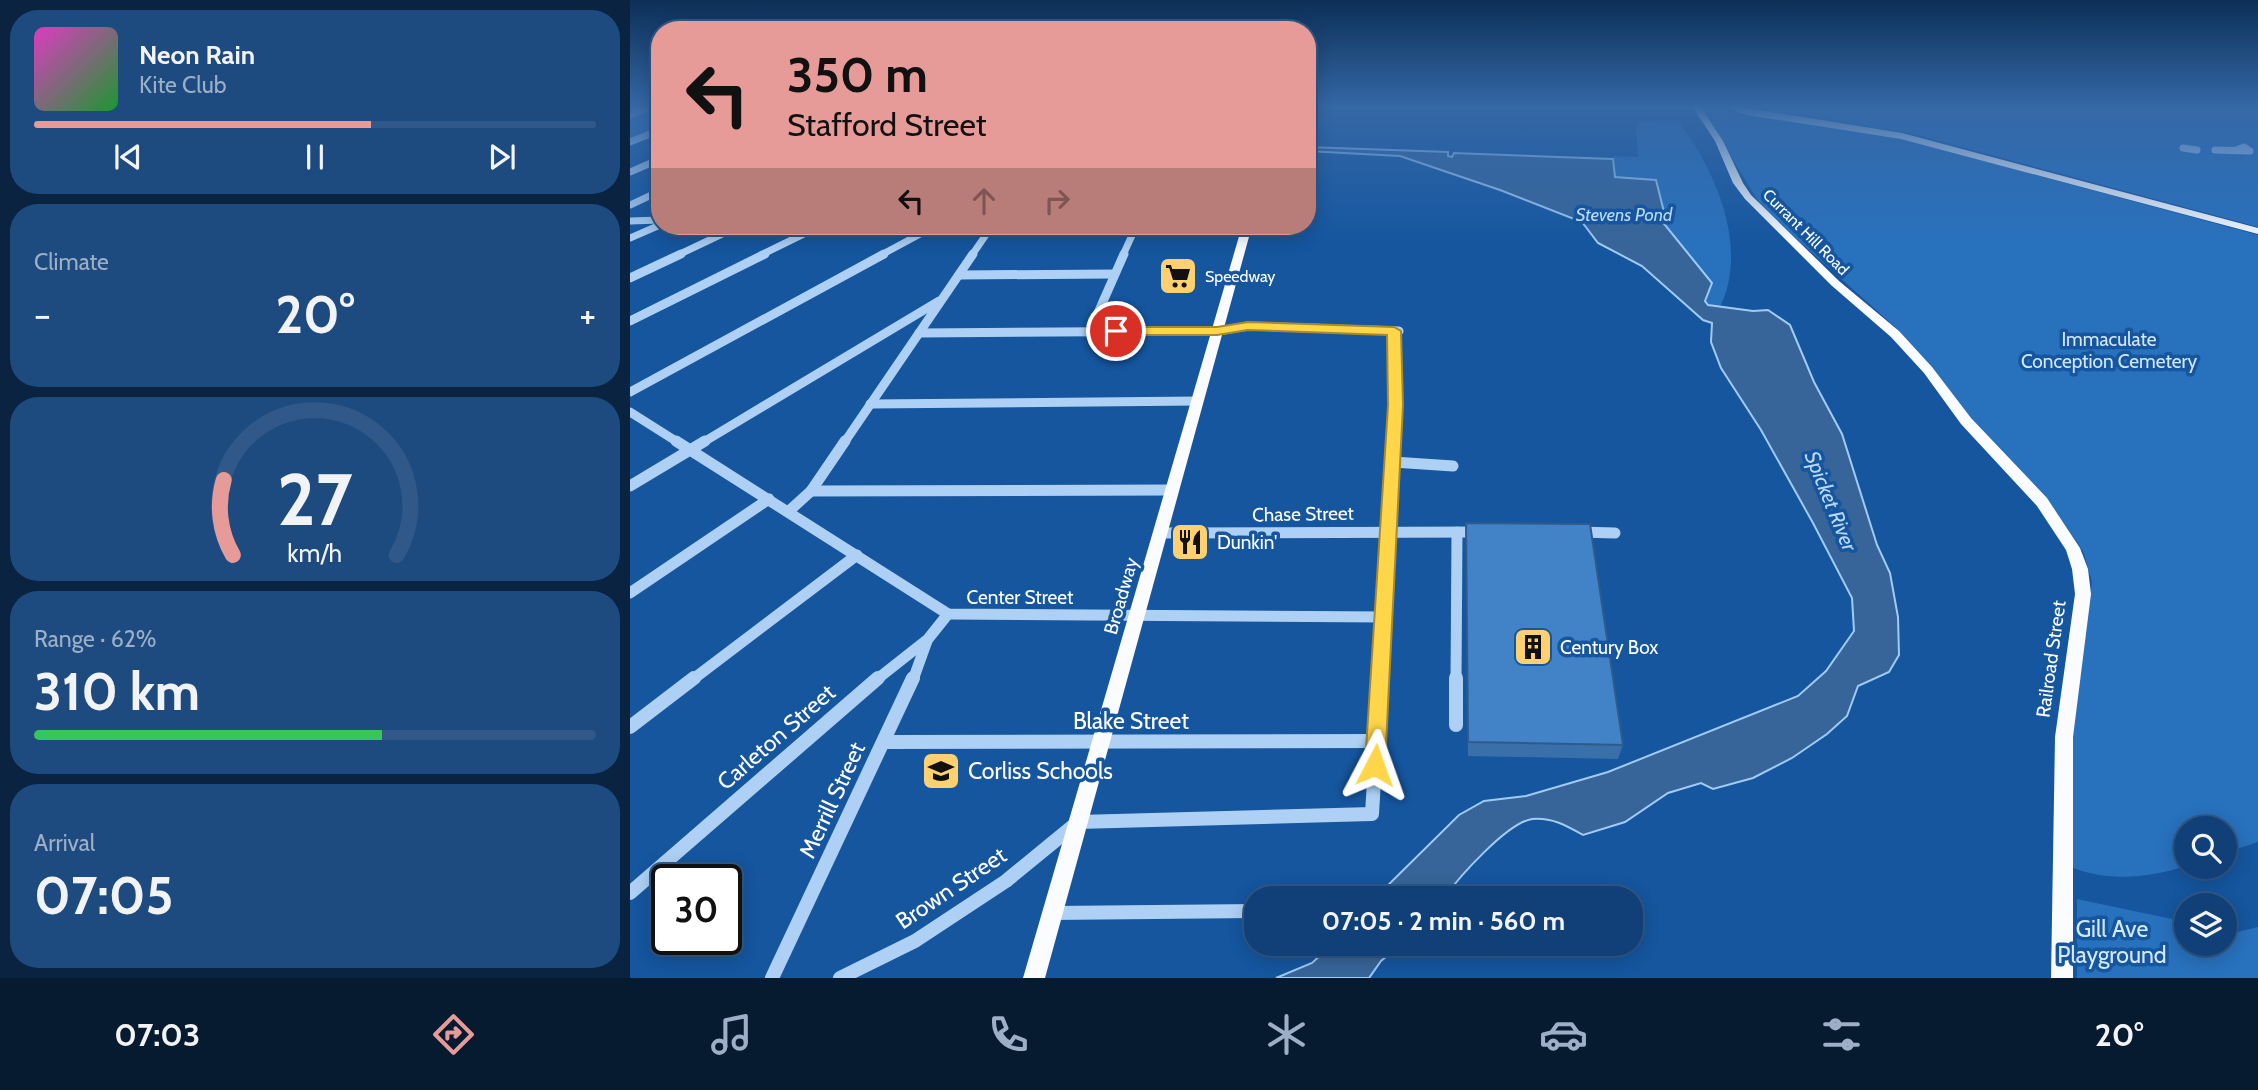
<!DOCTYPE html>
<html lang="en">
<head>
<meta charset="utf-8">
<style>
	:root { --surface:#104077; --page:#1e4b7f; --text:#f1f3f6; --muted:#9cafc6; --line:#305989; --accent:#e69b98 }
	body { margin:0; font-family:Cabin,sans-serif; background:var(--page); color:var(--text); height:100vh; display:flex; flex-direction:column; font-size:26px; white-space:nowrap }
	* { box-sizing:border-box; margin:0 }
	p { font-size:23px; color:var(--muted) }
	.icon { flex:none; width:38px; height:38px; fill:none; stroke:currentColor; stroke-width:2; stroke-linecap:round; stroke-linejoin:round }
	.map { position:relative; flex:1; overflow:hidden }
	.details { display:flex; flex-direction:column; gap:10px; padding:10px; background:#092341; width:630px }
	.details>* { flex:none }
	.guide { position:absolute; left:21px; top:21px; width:665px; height:214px; border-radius:28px; box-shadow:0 4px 18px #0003,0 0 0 2px var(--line); background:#e69b98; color:#111; overflow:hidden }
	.controls { position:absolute; left:1544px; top:816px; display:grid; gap:14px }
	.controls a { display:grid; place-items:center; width:63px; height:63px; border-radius:50%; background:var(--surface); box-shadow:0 4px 18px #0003,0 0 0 2px var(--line); font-size:35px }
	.speed { position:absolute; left:21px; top:864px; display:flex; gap:14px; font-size:35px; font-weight:700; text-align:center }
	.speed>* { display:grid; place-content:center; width:91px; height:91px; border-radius:50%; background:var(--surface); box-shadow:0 4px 18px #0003,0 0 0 2px var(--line); line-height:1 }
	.speed .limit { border:4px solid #111; border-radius:10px; background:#fff; color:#111 }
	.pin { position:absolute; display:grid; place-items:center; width:60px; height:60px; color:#fff; margin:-30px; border:4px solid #fff; border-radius:50%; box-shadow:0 2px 7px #0007 }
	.me { position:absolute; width:77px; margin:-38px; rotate:4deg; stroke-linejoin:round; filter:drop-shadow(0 0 5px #0008) }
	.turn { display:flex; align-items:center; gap:24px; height:147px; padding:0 21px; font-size:32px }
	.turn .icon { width:91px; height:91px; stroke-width:2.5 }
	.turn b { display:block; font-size:49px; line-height:60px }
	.lanes { display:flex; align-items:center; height:66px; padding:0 21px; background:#0003; justify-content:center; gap:35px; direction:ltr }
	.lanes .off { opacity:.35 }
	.big { font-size:52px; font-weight:800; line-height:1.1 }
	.details .tile { flex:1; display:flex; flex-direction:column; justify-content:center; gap:10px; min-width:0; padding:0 24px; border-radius:28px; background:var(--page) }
	.details .dial { align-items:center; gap:0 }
	.dial svg { height:182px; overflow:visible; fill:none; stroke:var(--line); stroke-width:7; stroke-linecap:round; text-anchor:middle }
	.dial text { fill:var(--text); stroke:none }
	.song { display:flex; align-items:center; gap:21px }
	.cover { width:84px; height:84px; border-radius:10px; background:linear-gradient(135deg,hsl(310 70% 55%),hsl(130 70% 35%)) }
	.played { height:7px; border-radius:4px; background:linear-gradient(90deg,var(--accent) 60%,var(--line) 60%) }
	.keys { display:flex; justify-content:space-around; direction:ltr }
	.heat { display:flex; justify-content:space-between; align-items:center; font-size:38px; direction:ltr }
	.charge { height:10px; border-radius:5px; background:linear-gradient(90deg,#34c759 62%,var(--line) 0) }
	.trip { position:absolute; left:614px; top:886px; width:399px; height:70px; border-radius:28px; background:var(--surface); box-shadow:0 4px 18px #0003,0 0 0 2px var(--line); font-weight:800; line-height:70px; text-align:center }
	.tab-bar { display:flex; height:112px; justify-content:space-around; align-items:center; background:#061a30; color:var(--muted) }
	.tab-bar .icon { width:49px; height:49px }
	.tab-bar .on { color:var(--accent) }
	.tab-bar b { font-size:32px; color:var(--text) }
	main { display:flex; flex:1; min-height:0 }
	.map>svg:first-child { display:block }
</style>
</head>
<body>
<main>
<section class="details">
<div class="tile">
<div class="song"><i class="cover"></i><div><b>Neon Rain</b><p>Kite Club</p></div></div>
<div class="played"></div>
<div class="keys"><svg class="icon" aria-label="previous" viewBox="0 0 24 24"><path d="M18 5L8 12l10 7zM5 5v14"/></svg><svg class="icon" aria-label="pause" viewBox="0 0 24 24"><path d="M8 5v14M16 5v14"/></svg><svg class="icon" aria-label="next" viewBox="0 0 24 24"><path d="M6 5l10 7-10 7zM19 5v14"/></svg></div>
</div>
<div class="tile"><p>Climate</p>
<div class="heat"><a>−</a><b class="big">20°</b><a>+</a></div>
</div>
<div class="tile dial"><svg viewBox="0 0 100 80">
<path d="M14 69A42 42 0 1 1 86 69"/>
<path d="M14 69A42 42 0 0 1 10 36" stroke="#e69b98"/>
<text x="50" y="56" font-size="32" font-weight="700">27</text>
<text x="50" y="72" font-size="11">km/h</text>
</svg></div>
<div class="tile"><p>Range · 62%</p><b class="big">310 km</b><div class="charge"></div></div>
<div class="tile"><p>Arrival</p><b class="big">07:05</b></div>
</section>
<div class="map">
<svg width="1628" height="978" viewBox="0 0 1628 978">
	<rect width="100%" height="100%" fill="#15569f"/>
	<!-- green -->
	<g fill="#2871bd">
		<path d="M1070,106h16l21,8 162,24 359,97v607l-34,11v-25h-38v38c-37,12 -79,16 -115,1l1,-134 20,-151 -9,-31 -35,-51 -86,-90 -29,-40 -39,-44 -131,-117z"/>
		<polygon points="1112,106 1628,106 1628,227 1280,133"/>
		<polygon points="24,108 30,109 30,127 0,139 0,117"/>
		<path d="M1047,120c39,50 72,127 43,187l-12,-2 -3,-4 7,-18 -51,-63 3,-8 -2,-7 -48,-28 -1,-21 25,1 -2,-29 4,-6z"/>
		<polygon points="1447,899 1556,922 1556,943 1594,943 1594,931 1603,933 1628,927 1628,978 1447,978"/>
	</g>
	<!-- water -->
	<g fill="#376599" stroke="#9fcbf6" stroke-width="2">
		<path d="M677,147l141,5v4l4,1 2,-4 159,6 2,18 41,3 8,32 -3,8 51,63 -7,18 3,4 45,6 15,-1 22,15 24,57 28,52 35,111 13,28 8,44 1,38 -10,17 -31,14 -11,30 -20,18 -35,24 -39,20 -40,11 -12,-6 -33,10 -43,29 -42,13c-16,-9 -31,-18 -51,-16 -25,4 -73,58 -88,79h-69l84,-83 25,-14 42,-5 82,-24 190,-76 28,-25 28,-40 -2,-33 -39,-75 -52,-93 -40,-62 -10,-26 1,-19 -9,-3 -61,-54 -44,-23 -16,-21 -82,-32 -100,-34 -93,-5z"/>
		<polygon points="704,943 773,943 751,961 739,978 646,978 682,963"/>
	</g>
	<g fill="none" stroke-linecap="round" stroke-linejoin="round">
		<!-- minor-far3 -->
		<g stroke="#add0f4" stroke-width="7">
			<polyline points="0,115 22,106"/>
			<polyline points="0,142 30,130"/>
			<polyline points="1553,148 1567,150"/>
			<polyline points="1585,150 1620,151 1614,147 1606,150"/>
			<polyline points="0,172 30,159"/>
			<polyline points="0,205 30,191"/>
			<polyline points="0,221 30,220"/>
			<polyline points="408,226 504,231 600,226"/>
			<polyline points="0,238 30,225"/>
			<polyline points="48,255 109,226"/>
			<polyline points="131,255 190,226"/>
			<polyline points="251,255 305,226"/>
			<polyline points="342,255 362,226"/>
			<polyline points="493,255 504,231"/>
		</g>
		<!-- minor-far2 -->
		<g stroke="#add0f4" stroke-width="9">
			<polyline points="329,275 484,274"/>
			<polyline points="0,278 51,254"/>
			<polyline points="0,321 135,254"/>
			<polyline points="460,331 494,254"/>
			<polyline points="289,333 588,331 618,326 769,331"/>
			<polyline points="0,392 254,254"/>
			<polyline points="240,404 568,401"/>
			<polyline points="0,412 49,443"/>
			<polyline points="72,443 309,301"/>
			<polyline points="214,443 343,254"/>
			<polyline points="763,443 764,331"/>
		</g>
		<!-- minor-far1 -->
		<g stroke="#add0f4" stroke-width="11">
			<polyline points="46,441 318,614 755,617"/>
			<polyline points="763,462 823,466"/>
			<polyline points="0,486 75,441"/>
			<polyline points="181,491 543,490"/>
			<polyline points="159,511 181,491 215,441"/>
			<polyline points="949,532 985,533"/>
			<polyline points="530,533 849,532"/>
			<polyline points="0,593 139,499"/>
			<polyline points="62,680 227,555"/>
			<polyline points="246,680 298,639 318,614"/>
			<polyline points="283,680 297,641"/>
			<polyline points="750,680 763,441"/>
			<polyline points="826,680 827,532"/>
		</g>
		<!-- minor -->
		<g stroke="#add0f4" stroke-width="14">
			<polyline points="826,725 826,678"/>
			<polyline points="0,727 64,678"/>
			<polyline points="255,742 746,741"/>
			<polyline points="0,893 248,678"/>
			<polyline points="422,913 626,911"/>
			<polyline points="142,978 283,678"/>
			<polyline points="210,978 285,941 376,881 448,822 742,814 750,678"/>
		</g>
		<!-- major -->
		<g fill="#fafcff" fill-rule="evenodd">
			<polygon points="1062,106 1070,106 1093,141 1113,183 1121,195 1209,281 1269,331 1302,367 1341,418 1417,498 1450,548 1458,569 1461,594 1443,737 1443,978 1421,978 1425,737 1445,594 1442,569 1436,550 1407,506 1331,424 1294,373 1261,337 1201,285 1115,199 1103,183 1085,141"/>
			<polygon points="1092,106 1104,106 1272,133 1628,228 1628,234 1271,139 1117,115"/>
			<polygon points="612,226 622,226 415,978 393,978"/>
		</g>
	</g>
	<!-- wall -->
	<g fill="#3970aa">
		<polygon points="836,523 993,745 988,759 838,756"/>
		<polygon points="570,541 568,549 549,551 546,542"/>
	</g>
	<!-- shaded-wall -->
	<polygon fill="#2e5b8b" points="567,533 570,541 568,549 565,541"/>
	<!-- building -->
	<g fill="#4282c6" stroke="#2e5b8b" stroke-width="2">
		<polygon points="836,523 960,524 993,745 838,742"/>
		<polygon points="549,533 567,533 565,541 546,542"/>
	</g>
	<!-- sky -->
	<linearGradient id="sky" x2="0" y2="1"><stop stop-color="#0c2f57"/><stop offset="0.44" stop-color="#3568a6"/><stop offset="1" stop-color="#3568a6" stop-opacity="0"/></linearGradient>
	<rect width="1628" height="243" fill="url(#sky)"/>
	<!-- route -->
	<polygon fill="#ffd54a" stroke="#a68a30" stroke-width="2" points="618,322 764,327 771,331 773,405 755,765 752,772 745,775 738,772 735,765 758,405 757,335 618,330 587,335 486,335 479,331 486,327 587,327"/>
	<!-- icons -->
	<defs>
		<symbol id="supermarket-square" viewBox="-11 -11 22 22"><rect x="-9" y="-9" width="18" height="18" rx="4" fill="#ffd070" stroke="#15569f"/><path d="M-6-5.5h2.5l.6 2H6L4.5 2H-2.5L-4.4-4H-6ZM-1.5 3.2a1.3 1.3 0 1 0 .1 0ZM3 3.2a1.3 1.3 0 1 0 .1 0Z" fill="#111"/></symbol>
		<symbol id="restaurant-square" viewBox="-11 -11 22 22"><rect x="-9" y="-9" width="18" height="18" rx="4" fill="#ffd070" stroke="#15569f"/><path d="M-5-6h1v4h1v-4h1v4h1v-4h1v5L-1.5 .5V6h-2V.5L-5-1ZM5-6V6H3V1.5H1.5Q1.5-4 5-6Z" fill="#111"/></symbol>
		<symbol id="building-square" viewBox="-11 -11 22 22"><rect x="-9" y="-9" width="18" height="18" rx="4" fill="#ffd070" stroke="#15569f"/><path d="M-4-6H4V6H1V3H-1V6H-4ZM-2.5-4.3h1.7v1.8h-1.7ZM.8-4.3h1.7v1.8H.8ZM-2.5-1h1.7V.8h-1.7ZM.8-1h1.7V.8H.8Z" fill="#111"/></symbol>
		<symbol id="school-square" viewBox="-11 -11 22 22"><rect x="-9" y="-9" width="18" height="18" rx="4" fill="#ffd070" stroke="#15569f"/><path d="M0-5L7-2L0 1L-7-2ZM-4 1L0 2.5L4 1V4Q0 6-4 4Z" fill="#111"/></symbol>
	</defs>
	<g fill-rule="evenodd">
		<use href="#supermarket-square" x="526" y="254" width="44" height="44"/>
		<use href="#restaurant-square" x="538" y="520" width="44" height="44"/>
		<use href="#building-square" x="881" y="625" width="44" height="44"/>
		<use href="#school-square" x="289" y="749" width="44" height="44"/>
	</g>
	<g text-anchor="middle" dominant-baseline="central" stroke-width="7" stroke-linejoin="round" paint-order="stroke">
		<!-- far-street labels -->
		<g font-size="16" fill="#fff" stroke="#15569f">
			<text transform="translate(1176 232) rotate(45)">Currant Hill Road</text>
		</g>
		<!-- far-poi labels -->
		<g font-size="16" fill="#fff" stroke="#15569f" text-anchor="start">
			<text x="575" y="276">Speedway</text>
		</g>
		<!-- far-water labels -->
		<g font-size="18" font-style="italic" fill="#bad9fa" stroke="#15569f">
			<text x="994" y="215">Stevens Pond</text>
		</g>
		<!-- park labels -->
		<g font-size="19" fill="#d5e9fd" stroke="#15569f">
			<text x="1479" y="339">Immaculate<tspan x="1479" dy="22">Conception Cemetery</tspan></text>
		</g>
		<!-- street labels -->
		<g font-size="19" fill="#fff" stroke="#15569f">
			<text transform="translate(673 514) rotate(-1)">Chase Street</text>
			<text transform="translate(491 596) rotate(-74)">Broadway</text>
			<text x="390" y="597">Center Street</text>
			<text transform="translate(1421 659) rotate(-82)">Railroad Street</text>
		</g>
		<!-- poi labels -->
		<g font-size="19" fill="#fff" stroke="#15569f" text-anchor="start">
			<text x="587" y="542">Dunkin'</text>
			<text x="930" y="647">Century Box</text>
		</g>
		<!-- water labels -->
		<g font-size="21" font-style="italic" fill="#bad9fa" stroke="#15569f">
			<text transform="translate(1201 501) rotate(68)">Spicket River</text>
		</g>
		<!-- near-street labels -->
		<g font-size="23" fill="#fff" stroke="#15569f">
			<text x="501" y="721">Blake Street</text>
			<text transform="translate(146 737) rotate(-41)">Carleton Street</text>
			<text transform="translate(202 800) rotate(-65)">Merrill Street</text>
			<text transform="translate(321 888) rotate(-34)">Brown Street</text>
		</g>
		<!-- near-poi labels -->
		<g font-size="23" fill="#fff" stroke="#15569f" text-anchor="start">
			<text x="338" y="771">Corliss Schools</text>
		</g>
		<!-- near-park labels -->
		<g font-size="23" fill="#d5e9fd" stroke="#15569f">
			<text x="1482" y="929">Gill Ave<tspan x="1482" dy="26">Playground</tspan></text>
		</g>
	</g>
</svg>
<div class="controls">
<a><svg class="icon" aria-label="search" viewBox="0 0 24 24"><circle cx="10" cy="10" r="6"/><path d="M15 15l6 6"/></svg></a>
<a><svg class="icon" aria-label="layers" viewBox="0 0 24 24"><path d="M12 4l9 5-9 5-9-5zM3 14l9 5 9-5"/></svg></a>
</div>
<div class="speed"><div class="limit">30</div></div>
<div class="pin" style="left:486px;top:331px;background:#d93025"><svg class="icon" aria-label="arrive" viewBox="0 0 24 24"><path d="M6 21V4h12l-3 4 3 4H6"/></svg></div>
<svg class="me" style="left:745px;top:765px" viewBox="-20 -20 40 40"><path d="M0-17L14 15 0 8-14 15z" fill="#ffd54a" stroke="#fff" stroke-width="4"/></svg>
<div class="trip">07:05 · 2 min · 560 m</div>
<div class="guide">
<div class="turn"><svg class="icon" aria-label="left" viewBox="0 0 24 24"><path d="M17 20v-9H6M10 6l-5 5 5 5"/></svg><div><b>350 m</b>Stafford Street</div></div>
<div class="lanes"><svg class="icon" aria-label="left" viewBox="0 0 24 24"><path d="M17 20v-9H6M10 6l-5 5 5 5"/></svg><svg class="icon off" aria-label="ahead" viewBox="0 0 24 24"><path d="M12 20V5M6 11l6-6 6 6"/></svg><svg class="icon off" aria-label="right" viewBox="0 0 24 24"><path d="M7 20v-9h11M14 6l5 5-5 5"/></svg></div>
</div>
</div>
</main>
<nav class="tab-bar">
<b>07:03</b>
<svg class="icon on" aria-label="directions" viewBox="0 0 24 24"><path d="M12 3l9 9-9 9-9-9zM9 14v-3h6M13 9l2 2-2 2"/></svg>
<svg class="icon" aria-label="music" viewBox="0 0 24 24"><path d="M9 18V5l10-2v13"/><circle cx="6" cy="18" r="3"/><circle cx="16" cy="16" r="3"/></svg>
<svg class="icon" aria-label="phone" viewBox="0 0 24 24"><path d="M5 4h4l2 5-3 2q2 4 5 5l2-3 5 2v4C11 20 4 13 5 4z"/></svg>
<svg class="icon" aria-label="climate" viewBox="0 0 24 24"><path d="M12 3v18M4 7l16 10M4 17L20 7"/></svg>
<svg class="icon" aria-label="car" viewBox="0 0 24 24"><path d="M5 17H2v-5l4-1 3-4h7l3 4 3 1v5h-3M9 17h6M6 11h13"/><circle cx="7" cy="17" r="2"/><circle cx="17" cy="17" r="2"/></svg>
<svg class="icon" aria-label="filters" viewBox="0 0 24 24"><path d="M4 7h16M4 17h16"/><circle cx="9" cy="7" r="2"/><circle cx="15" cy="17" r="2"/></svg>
<b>20°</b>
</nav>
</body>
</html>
